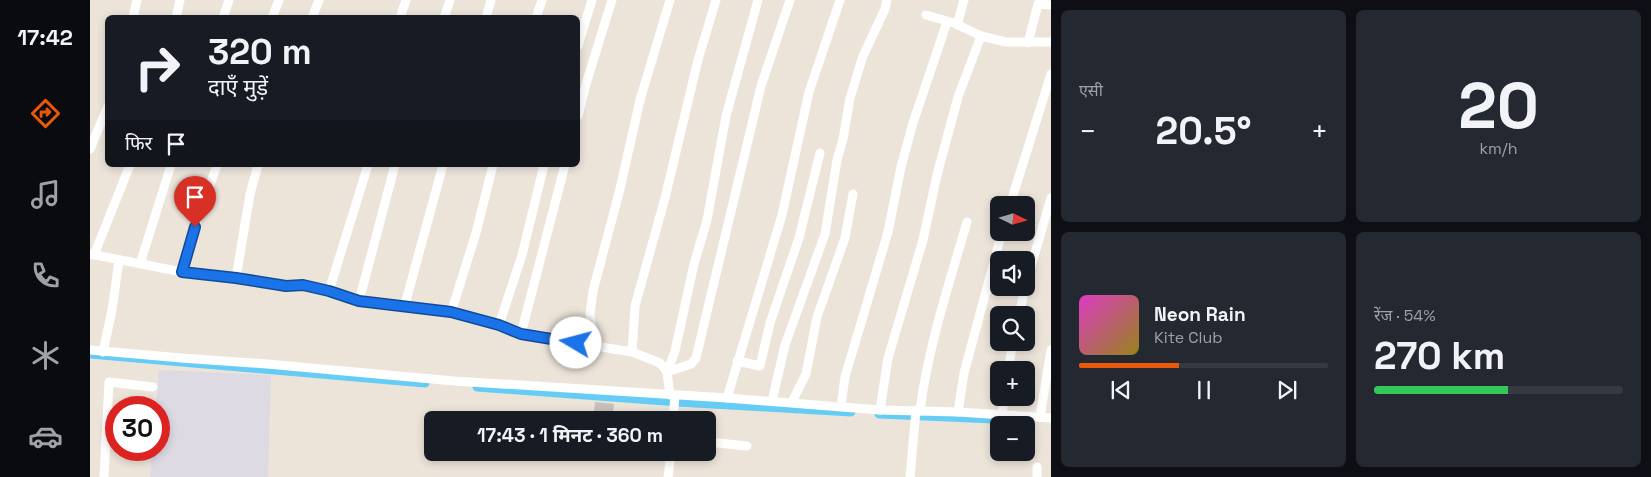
<!DOCTYPE html>
<html lang="hi">
<head>
<meta charset="utf-8">
<style>
	:root { --surface:#171b24; --page:#242831; --text:#f1f3f6; --muted:#9ea1a6; --line:#363941; --accent:#ea580c }
	body { margin:0; font-family:"Space Grotesk","Noto Sans Devanagari",sans-serif; background:var(--page); color:var(--text); height:100vh; display:flex; flex-direction:column; font-size:19px; white-space:nowrap }
	* { box-sizing:border-box; margin:0 }
	p { font-size:16px; color:var(--muted) }
	.icon { flex:none; width:28px; height:28px; fill:none; stroke:currentColor; stroke-width:2; stroke-linecap:round; stroke-linejoin:round }
	.map { position:relative; flex:1; overflow:hidden }
	.side { display:flex; flex-direction:column; gap:10px; padding:10px; background:#0d0f14; width:600px }
	.side>* { flex:none }
	.top-card { position:absolute; left:15px; top:15px; width:475px; height:152px; border-radius:8px; box-shadow:0 2px 8px #0003; background:#171b24; color:var(--text); overflow:hidden }
	.needle { width:32px; rotate:95deg }
	.controls { position:absolute; left:900px; top:196px; display:grid; gap:10px }
	.controls a { display:grid; place-items:center; width:45px; height:45px; border-radius:8px; background:var(--surface); box-shadow:0 2px 8px #0003; font-size:25px }
	.speed { position:absolute; left:15px; top:396px; display:flex; gap:10px; font-size:25px; font-weight:700; text-align:center }
	.speed>* { display:grid; place-content:center; width:65px; height:65px; border-radius:50%; background:var(--surface); box-shadow:0 2px 8px #0003; line-height:1 }
	.speed .limit { border:8px solid #d22; background:#fff; color:#111 }
	.pin { position:absolute; display:grid; place-items:center; width:42px; height:42px; color:#fff; margin:-51px -21px; border-radius:50% 50% 50% 0; rotate:-45deg; box-shadow:0 0 5px #0007 }
	.pin .icon { rotate:45deg }
	.me { position:absolute; width:55px; margin:-28px; rotate:278deg; stroke-linejoin:round; filter:drop-shadow(0 0 4px #0008) }
	.turn { display:flex; align-items:center; gap:18px; height:105px; padding:0 20px; font-size:22px }
	.turn .icon { width:65px; height:65px; stroke-width:2.5 }
	.turn b { display:block; font-size:35px; line-height:42px }
	.then { display:flex; align-items:center; height:48px; padding:0 20px; background:#0003; gap:10px; font-size:19px }
	.big { font-size:38px; font-weight:700; line-height:1.1 }
	.side .tile { flex:1; display:flex; flex-direction:column; justify-content:center; gap:8px; min-width:0; padding:0 18px; border-radius:8px; background:var(--page) }
	.side .dial { align-items:center; gap:0 }
	.dial b { font-size:65px; line-height:1 }
	.song { display:flex; align-items:center; gap:15px }
	.cover { width:60px; height:60px; border-radius:8px; background:linear-gradient(135deg,hsl(310 70% 55%),hsl(50 70% 35%)) }
	.played { height:5px; border-radius:2px; background:linear-gradient(90deg,var(--accent) 40%,var(--line) 40%) }
	.keys { display:flex; justify-content:space-around; direction:ltr }
	.heat { display:flex; justify-content:space-between; align-items:center; font-size:28px; direction:ltr }
	.charge { height:8px; border-radius:4px; background:linear-gradient(90deg,#34c759 54%,var(--line) 0) }
	.side .tiles { flex:1; display:grid; gap:10px; grid-template-columns:repeat(2,1fr) }
	.trip { position:absolute; left:334px; top:411px; width:292px; height:50px; border-radius:8px; background:var(--surface); box-shadow:0 2px 8px #0003; font-weight:700; line-height:50px; text-align:center }
	main { display:flex; flex:1; min-height:0 }
	.menu { display:flex; flex-direction:column; width:90px; justify-content:space-around; align-items:center; background:#090b0e; color:var(--muted) }
	.menu .icon { width:35px; height:35px }
	.menu .selected { color:var(--accent) }
	.menu b { font-size:22px; color:var(--text) }
	.map>svg:first-child { display:block }
</style>
</head>
<body>
<main>
<nav class="menu">
<b>17:42</b>
<svg class="icon selected" aria-label="directions" viewBox="0 0 24 24"><path d="M12 3l9 9-9 9-9-9zM9 14v-3h6M13 9l2 2-2 2"/></svg>
<svg class="icon" aria-label="music" viewBox="0 0 24 24"><path d="M9 18V5l10-2v13"/><circle cx="6" cy="18" r="3"/><circle cx="16" cy="16" r="3"/></svg>
<svg class="icon" aria-label="phone" viewBox="0 0 24 24"><path d="M5 4h4l2 5-3 2q2 4 5 5l2-3 5 2v4C11 20 4 13 5 4z"/></svg>
<svg class="icon" aria-label="climate" viewBox="0 0 24 24"><path d="M12 3v18M4 7l16 10M4 17L20 7"/></svg>
<svg class="icon" aria-label="car" viewBox="0 0 24 24"><path d="M5 17H2v-5l4-1 3-4h7l3 4 3 1v5h-3M9 17h6M6 11h13"/><circle cx="7" cy="17" r="2"/><circle cx="17" cy="17" r="2"/></svg>
</nav>
<div class="map">
<svg width="961" height="477" viewBox="0 0 961 477">
	<rect width="100%" height="100%" fill="#ece4d9"/>
	<!-- industrial -->
	<polygon fill="#dddae3" points="69,370 181,375 178,477 60,477 62,450 69,450 69,408 66,407"/>
	<g fill="none" stroke-linecap="round" stroke-linejoin="round">
		<!-- canal -->
		<g stroke="#65cdf5" stroke-width="9">
			<polyline points="0,354 335,383"/>
			<polyline points="387,387 588,402 761,412"/>
			<polyline points="789,414 926,420"/>
		</g>
	</g>
	<!-- building -->
	<polygon fill="#c7c1b9" points="505,402 524,404 522,420 503,420"/>
	<g fill="none" stroke-linecap="round" stroke-linejoin="round">
		<!-- minor -->
		<g stroke="#fff" stroke-width="9">
			<polyline points="836,15 864,23 891,36 916,42 961,42"/>
			<polyline points="43,18 47,0"/>
			<polyline points="86,18 90,0"/>
			<polyline points="133,18 139,0"/>
			<polyline points="182,18 189,0"/>
			<polyline points="222,18 229,0"/>
			<polyline points="310,18 316,0"/>
			<polyline points="354,18 360,0"/>
			<polyline points="396,18 401,0"/>
			<polyline points="446,18 452,0"/>
			<polyline points="867,25 874,0"/>
			<polyline points="938,43 948,4 961,5"/>
			<polyline points="488,46 502,0"/>
			<polyline points="488,116 496,84 522,0"/>
			<polyline points="0,149 18,106"/>
			<polyline points="920,205 961,74"/>
			<polyline points="0,254 92,272 146,278 196,286 213,285 239,291 269,301 361,313 409,325 431,334 542,352 570,363 577,372 580,395"/>
			<polyline points="4,255 40,165"/>
			<polyline points="50,264 81,165"/>
			<polyline points="92,272 105,227 127,165"/>
			<polyline points="146,278 160,194 168,165"/>
			<polyline points="936,284 961,198"/>
			<polyline points="239,291 278,165"/>
			<polyline points="269,301 305,165"/>
			<polyline points="314,308 353,165"/>
			<polyline points="361,313 386,233 403,165"/>
			<polyline points="929,315 935,288"/>
			<polyline points="409,325 432,255 454,165"/>
			<polyline points="431,334 475,165"/>
			<polyline points="503,346 500,314 503,291 530,189 550,100 580,0"/>
			<polyline points="0,350 91,358 177,364 364,381 637,398 790,410 868,412 961,418"/>
			<polyline points="13,352 22,310 29,260"/>
			<polyline points="542,352 545,306 575,198 608,60 626,0"/>
			<polyline points="647,361 670,366 680,323 709,238 730,153"/>
			<polyline points="918,370 923,342"/>
			<polyline points="577,372 601,364 606,358 671,86 700,0"/>
			<polyline points="577,372 585,351 604,264 617,220 636,116 668,0"/>
			<polyline points="637,398 692,215 719,92 750,0"/>
			<polyline points="682,401 695,345 735,234 747,160 753,139 760,98 773,56 795,9 797,0"/>
			<polyline points="702,402 716,374 727,317 755,238 763,194"/>
			<polyline points="751,406 755,377 798,232 811,167 823,123 857,22"/>
			<polyline points="790,410 798,358 833,240 847,175 868,97 891,36"/>
			<path d="M830,411c8,-64 29,-127 47,-189"/>
			<polyline points="868,412 874,373 912,232"/>
			<polyline points="912,415 914,398"/>
			<polyline points="950,417 961,350"/>
			<polyline points="583,420 585,395"/>
			<polyline points="618,442 657,446"/>
			<polyline points="947,467 947,477"/>
			<polyline points="14,477 19,382 63,387"/>
			<polyline points="578,477 581,452"/>
			<polyline points="820,477 826,410"/>
		</g>
	</g>
	<g fill="none" stroke-linecap="round" stroke-linejoin="round">
		<defs>
			<polyline id="route" points="105,227 92,272 146,278 196,286 213,285 239,291 269,301 361,312 409,325 431,334 486,343"/>
		</defs>
		<!-- route casing -->
		<use href="#route" stroke="#114b97" stroke-width="12"/>
		<!-- route -->
		<use href="#route" stroke="#1a73e8" stroke-width="9"/>
	</g>
</svg>
<div class="controls">
<a><svg class="needle" viewBox="-14 -14 28 28"><path d="M0-13l5 13h-10z" fill="#e53935"/><path d="M0 13l5-13h-10z" fill="#9ea1a6"/></svg></a>
<a><svg class="icon" aria-label="sound" viewBox="0 0 24 24"><path d="M4 9h4l5-4v14l-5-4H4zM17 9q2 3 0 6"/></svg></a>
<a><svg class="icon" aria-label="search" viewBox="0 0 24 24"><circle cx="10" cy="10" r="6"/><path d="M15 15l6 6"/></svg></a>
<a>+</a>
<a>−</a>
</div>
<div class="speed"><div class="limit">30</div></div>
<div class="pin" style="left:105px;top:227px;background:#d93025"><svg class="icon" aria-label="arrive" viewBox="0 0 24 24"><path d="M6 21V4h12l-3 4 3 4H6"/></svg></div>
<svg class="me" style="left:486px;top:343px" viewBox="-20 -20 40 40"><circle r="19" fill="#fff"/><path d="M0-13L10 11 0 6-10 11z" fill="#1a73e8"/></svg>
<div class="trip">17:43 · 1 मिनट · 360 m</div>
<div class="top-card">
<div class="turn"><svg class="icon" aria-label="right" viewBox="0 0 24 24"><path d="M7 20v-9h11M14 6l5 5-5 5"/></svg><div><b>320 m</b>दाएँ मुड़ें</div></div>
<div class="then">फिर<svg class="icon" aria-label="arrive" viewBox="0 0 24 24"><path d="M6 21V4h12l-3 4 3 4H6"/></svg></div>
</div>
</div>
<section class="side">
<div class="tiles">
<div class="tile"><p>एसी</p>
<div class="heat"><a>−</a><b class="big">20.5°</b><a>+</a></div>
</div>
<div class="tile dial"><b>20</b><p>km/h</p></div>
<div class="tile">
<div class="song"><i class="cover"></i><div><b>Neon Rain</b><p>Kite Club</p></div></div>
<div class="played"></div>
<div class="keys"><svg class="icon" aria-label="previous" viewBox="0 0 24 24"><path d="M18 5L8 12l10 7zM5 5v14"/></svg><svg class="icon" aria-label="pause" viewBox="0 0 24 24"><path d="M8 5v14M16 5v14"/></svg><svg class="icon" aria-label="next" viewBox="0 0 24 24"><path d="M6 5l10 7-10 7zM19 5v14"/></svg></div>
</div>
<div class="tile"><p>रेंज · 54%</p><b class="big">270 km</b><div class="charge"></div></div>
</div>
</section>
</main>
</body>
</html>
